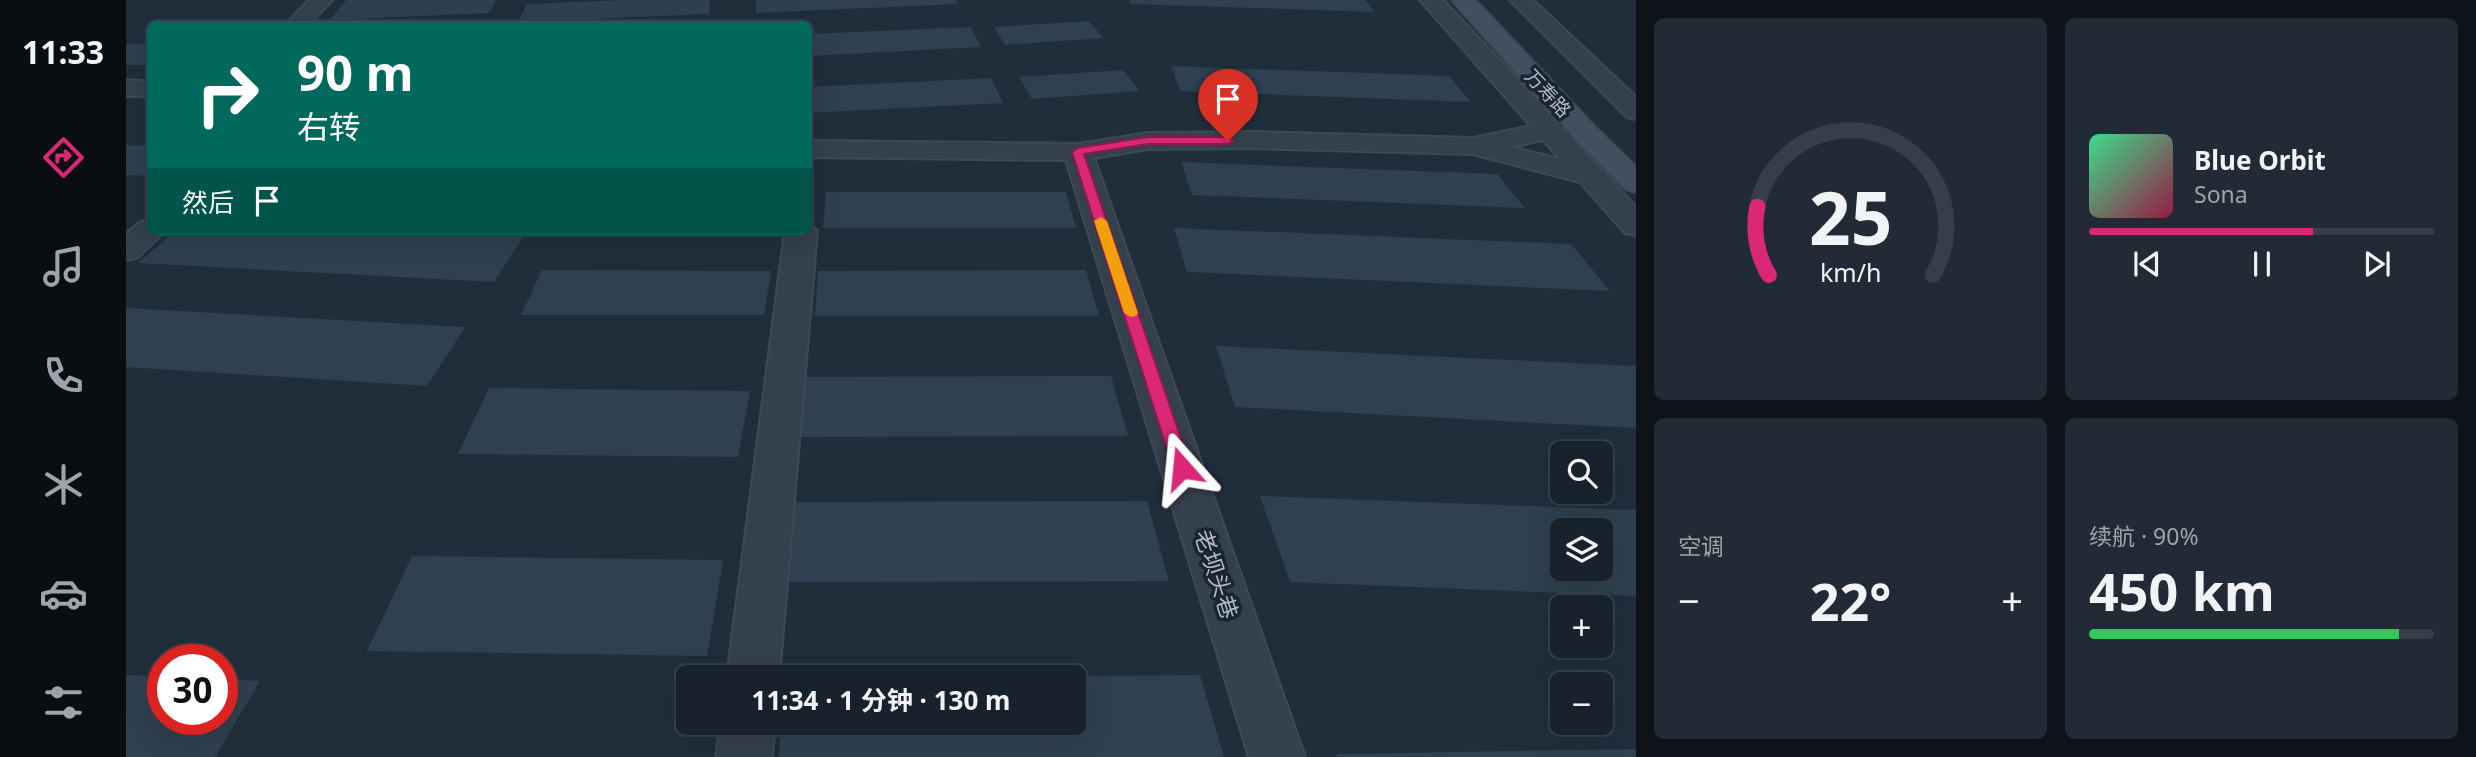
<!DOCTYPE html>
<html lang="zh">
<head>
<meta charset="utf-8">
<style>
	:root { --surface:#18222d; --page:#212a35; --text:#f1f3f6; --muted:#9fa4aa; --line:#363f49; --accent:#db2777 }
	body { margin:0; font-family:"Noto Sans","Noto Sans SC",sans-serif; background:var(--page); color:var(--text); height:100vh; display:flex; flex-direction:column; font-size:26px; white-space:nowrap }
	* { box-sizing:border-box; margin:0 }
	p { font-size:23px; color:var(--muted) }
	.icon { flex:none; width:38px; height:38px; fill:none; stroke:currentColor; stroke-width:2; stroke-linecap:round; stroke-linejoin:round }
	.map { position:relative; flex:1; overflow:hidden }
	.details { display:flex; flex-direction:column; gap:18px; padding:18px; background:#0d1319; width:840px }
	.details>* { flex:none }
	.guide { position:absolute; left:21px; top:21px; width:665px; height:214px; border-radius:10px; box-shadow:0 7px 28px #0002,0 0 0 2px var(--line); background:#00695c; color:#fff; overflow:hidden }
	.tools { position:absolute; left:1424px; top:441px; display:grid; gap:14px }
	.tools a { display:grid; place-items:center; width:63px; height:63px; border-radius:10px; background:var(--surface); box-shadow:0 7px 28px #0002,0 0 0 2px var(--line); font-size:35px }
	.speed { position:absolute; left:21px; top:644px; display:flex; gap:14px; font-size:35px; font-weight:700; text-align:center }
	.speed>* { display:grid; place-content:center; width:91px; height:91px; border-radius:50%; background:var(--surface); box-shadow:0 7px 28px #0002,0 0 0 2px var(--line); line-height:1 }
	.speed .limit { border:10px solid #d22; background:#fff; color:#111 }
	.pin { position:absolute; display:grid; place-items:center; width:60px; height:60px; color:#fff; margin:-72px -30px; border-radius:50% 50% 50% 0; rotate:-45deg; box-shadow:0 0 7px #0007 }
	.pin .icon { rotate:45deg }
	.me { position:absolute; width:77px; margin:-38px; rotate:342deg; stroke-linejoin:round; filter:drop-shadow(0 0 5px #0008) }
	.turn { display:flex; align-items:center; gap:24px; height:147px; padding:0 35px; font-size:32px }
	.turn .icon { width:91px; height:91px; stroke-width:2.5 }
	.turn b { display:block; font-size:49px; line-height:60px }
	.then { display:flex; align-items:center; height:66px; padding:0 35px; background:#0003; gap:14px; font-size:26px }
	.big { font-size:52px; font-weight:700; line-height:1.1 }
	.details .card { flex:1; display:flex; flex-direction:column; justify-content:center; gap:10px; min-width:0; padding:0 24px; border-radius:10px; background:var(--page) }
	.details .dial { align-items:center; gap:0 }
	.dial svg { height:182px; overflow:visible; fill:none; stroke:var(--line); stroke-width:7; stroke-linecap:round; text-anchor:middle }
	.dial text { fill:var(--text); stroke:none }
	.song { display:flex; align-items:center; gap:21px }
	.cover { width:84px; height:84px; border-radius:10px; background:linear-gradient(135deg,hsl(150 70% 55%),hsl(340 70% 35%)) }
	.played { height:7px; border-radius:4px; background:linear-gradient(90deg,var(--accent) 65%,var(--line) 65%) }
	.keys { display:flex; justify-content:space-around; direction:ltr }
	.heat { display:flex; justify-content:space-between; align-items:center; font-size:38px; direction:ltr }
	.charge { height:10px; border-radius:5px; background:linear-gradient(90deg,#34c759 90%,var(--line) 0) }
	.details .tiles { flex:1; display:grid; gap:18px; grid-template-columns:repeat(2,1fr) }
	.trip { position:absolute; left:550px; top:665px; width:410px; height:70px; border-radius:10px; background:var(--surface); box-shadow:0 7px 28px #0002,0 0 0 2px var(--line); font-weight:700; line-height:70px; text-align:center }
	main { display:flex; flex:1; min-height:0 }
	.tab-bar { display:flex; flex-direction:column; width:126px; justify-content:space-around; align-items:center; background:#0a0e12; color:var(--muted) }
	.tab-bar .icon { width:49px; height:49px }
	.tab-bar .on { color:var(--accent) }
	.tab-bar b { font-size:32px; color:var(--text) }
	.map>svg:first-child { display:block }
</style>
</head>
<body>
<main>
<nav class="tab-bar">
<b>11:33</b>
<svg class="icon on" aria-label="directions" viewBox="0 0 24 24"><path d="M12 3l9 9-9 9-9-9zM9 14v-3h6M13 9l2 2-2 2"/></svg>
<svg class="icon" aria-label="music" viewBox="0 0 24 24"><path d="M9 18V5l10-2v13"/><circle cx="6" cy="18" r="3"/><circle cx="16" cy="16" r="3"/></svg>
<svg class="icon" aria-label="phone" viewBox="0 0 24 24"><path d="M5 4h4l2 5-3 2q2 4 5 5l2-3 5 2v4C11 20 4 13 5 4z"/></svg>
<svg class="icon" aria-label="climate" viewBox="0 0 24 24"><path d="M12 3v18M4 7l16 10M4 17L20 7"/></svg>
<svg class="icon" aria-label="car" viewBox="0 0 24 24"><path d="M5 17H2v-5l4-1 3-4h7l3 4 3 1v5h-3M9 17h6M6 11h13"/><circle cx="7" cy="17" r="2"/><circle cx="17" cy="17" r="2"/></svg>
<svg class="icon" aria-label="filters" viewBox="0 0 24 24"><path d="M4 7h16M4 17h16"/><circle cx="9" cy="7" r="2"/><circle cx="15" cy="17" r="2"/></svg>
</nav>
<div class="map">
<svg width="1510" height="757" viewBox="0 0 1510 757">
	<rect width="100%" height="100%" fill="#202e3c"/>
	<!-- building -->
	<g fill="#2f4050" fill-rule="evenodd">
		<polygon points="220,0 370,0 363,13 204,20"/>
		<polygon points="501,0 584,0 583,14 392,22 401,4"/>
		<polygon points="630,0 830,0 832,4 630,13"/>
		<polygon points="1003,0 1239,0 1249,12 1005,4"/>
		<polygon points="963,21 977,38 879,45 868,27"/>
		<polygon points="845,27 855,47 682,56 682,34"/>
		<rect x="0" y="44" width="24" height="21"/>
		<polygon points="1045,66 1323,76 1345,102 1054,91"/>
		<polygon points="997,70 1013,91 906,99 893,77"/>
		<polygon points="865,78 877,103 682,113 682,87"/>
		<polygon points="0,145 24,146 24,176 0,175"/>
		<polygon points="1055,162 1371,174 1399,208 1066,195"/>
		<polygon points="700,192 940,192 950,228 697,228"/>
		<polygon points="1048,228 1445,244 1484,291 1061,272"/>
		<polygon points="49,231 288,231 397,237 368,282 12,263"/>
		<polygon points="416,270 645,271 638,315 395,315"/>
		<polygon points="960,270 973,316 689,316 692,271"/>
		<polygon points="0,308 339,327 301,386 0,367"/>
		<polygon points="1090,346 1510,366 1510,428 1109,407"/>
		<polygon points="985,376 1002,436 674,437 678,377"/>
		<polygon points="363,388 624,391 612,457 332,454"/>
		<path d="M1134,496l376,14v86l-346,-14zM1437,530h38v39h-38z"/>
		<polygon points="1021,501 1043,581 663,582 669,502"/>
		<polygon points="286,556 597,560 581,656 241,651"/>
		<polygon points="0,675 37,676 37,719 96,719 96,679 134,681 89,757 0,757"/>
		<polygon points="1074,675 1098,757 653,757 655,723 947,723 947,676"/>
		<polygon points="1510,749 1510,757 1211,757 1210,754"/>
	</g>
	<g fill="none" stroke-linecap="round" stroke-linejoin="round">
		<defs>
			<g id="minor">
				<polygon points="183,0 206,0 183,24 160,24"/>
				<path d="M1294,0h23l114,122 26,4 4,6 -4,6 -10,2 28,30 4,1 4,7 27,29v28l-11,-2 -45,-51 -107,-28 -218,-6 -107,1 -54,9 211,599h-56l-183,-597 -258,-3v-16l270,3 70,-11 107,-1 218,6 58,-12zM1417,140l17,19 -50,-12z"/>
				<polygon points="1384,0 1407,0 1510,97 1510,119 1501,117"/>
				<polygon points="0,80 24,82 24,96 0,96"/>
				<polygon points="24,220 24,231 39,231 12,257 0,260 0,234 13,223"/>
				<polygon points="682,223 691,231 653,677 601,677 659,231 682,231"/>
				<polygon points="595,723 649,723 646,757 590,757"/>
			</g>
			<polygon id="secondary" points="1326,0 1349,0 1469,127 1510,167 1510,192 1500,189 1449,139"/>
		</defs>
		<!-- minor casing -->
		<use href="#minor" stroke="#3d4955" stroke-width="4"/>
		<!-- secondary casing -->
		<use href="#secondary" stroke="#3d4955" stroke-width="4"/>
		<!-- minor -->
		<use href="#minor" fill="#34404c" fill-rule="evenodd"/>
		<!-- secondary -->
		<use href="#secondary" fill="#424f5f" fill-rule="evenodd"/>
	</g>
	<!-- route -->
	<polygon fill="#db2777" stroke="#8e194d" stroke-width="2" points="1022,137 1102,137 1108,141 1102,144 1022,144 958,154 1065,468 1062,472 1050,472 1047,468 946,152 952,148"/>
	<!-- slow -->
	<polygon fill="#f59e0b" points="975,217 981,221 1012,313 1010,316 1005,317 998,313 968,221"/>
	<g text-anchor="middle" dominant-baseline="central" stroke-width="7" stroke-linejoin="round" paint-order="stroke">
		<!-- far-street labels -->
		<g font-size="19" fill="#afbbc8" stroke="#1a2531">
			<text transform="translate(1422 93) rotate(47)">万寿路</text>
		</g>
		<!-- street labels -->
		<g font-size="23" fill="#afbbc8" stroke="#1a2531">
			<text transform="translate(1091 574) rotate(72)">老坝头巷</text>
		</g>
	</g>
</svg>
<div class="tools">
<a><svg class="icon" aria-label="search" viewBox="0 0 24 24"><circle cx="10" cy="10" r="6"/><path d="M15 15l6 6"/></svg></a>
<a><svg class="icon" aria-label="layers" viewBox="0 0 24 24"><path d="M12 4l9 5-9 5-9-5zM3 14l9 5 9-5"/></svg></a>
<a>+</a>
<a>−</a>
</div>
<div class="speed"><div class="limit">30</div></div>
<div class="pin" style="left:1102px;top:141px;background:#d93025"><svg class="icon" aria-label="arrive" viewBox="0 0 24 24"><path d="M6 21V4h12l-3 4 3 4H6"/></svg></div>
<svg class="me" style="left:1056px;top:468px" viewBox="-20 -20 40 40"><path d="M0-17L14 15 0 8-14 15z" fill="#db2777" stroke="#fff" stroke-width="4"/></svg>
<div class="trip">11:34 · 1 分钟 · 130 m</div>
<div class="guide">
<div class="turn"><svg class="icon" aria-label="right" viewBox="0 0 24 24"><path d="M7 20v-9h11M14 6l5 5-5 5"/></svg><div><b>90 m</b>右转</div></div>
<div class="then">然后<svg class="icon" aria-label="arrive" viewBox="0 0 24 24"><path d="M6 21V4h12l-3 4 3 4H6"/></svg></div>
</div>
</div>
<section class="details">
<div class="tiles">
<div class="card dial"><svg viewBox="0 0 100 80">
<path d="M14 69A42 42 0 1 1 86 69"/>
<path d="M14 69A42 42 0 0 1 9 39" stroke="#db2777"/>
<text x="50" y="56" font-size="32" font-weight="700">25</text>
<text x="50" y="72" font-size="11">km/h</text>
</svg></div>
<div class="card">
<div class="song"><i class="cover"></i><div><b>Blue Orbit</b><p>Sona</p></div></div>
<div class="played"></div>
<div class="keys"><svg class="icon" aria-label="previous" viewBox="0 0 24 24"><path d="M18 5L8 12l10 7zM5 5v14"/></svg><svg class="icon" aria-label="pause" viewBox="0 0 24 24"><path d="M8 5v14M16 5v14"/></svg><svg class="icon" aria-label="next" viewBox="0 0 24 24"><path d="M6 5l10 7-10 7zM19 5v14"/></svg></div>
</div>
<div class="card"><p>空调</p>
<div class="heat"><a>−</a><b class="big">22°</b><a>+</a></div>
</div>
<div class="card"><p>续航 · 90%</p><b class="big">450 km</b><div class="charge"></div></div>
</div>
</section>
</main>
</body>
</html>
